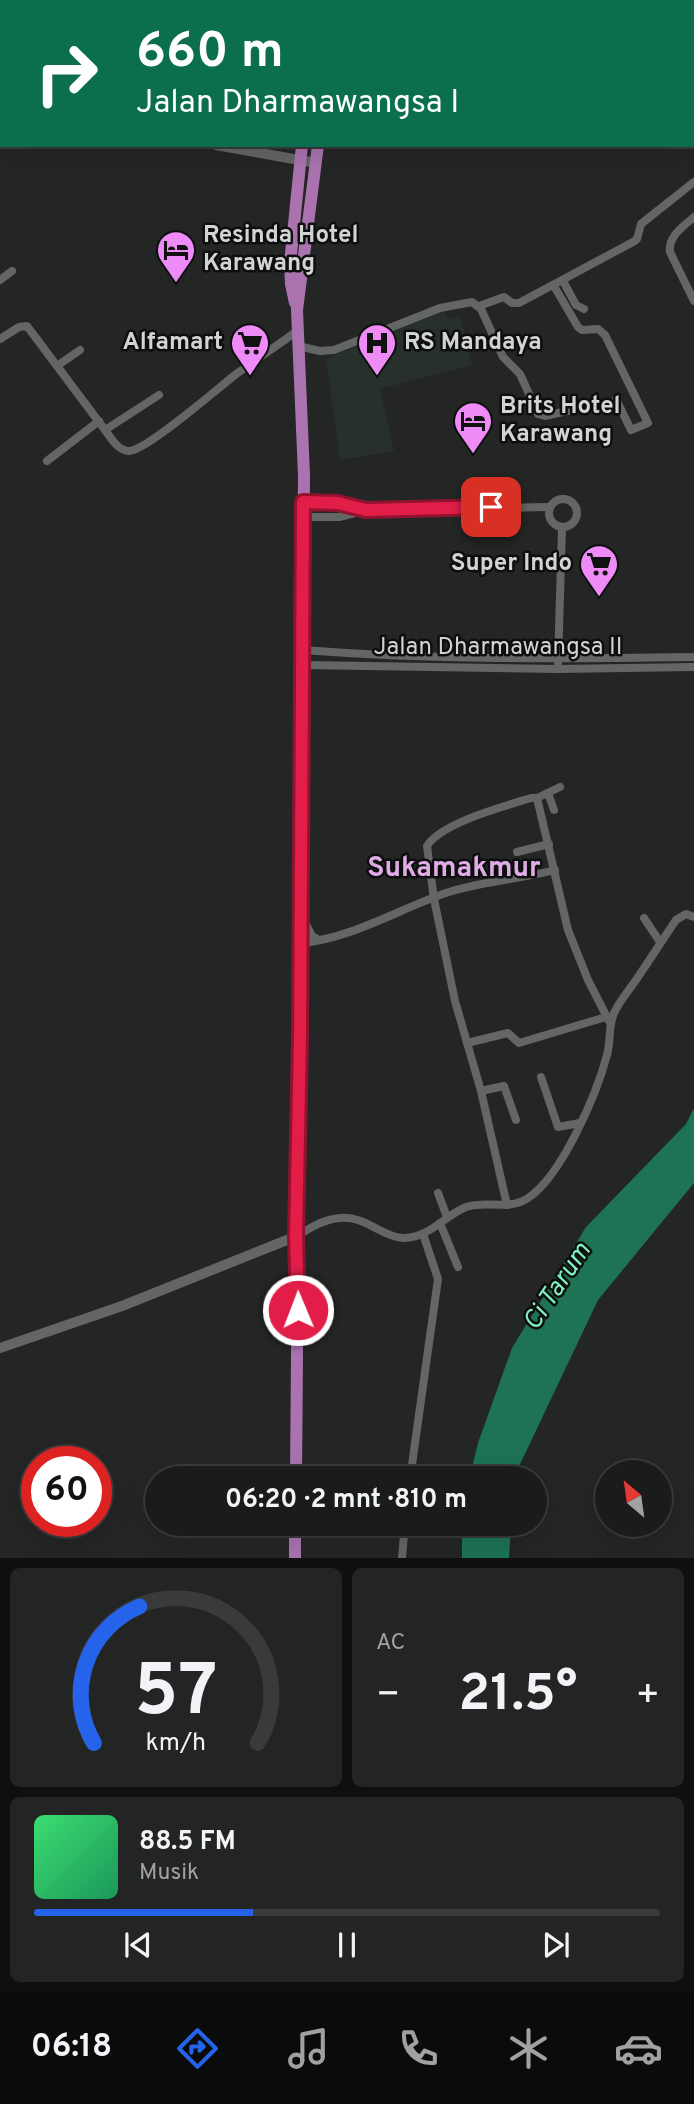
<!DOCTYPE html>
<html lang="id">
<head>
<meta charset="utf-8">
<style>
	:root { --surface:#1a1c1c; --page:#232525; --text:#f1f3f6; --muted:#9fa1a3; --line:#383a3b; --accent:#2563eb }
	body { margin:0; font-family:Overpass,sans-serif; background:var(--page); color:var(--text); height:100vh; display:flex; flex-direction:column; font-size:26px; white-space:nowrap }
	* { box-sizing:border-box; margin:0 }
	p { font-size:23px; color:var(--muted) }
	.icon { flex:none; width:38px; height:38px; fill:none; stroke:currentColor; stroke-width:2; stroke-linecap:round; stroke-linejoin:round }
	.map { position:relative; height:1558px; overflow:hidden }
	.panel { display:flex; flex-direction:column; gap:10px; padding:10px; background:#0e0f0f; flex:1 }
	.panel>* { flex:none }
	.hud { position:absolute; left:0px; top:0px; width:695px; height:147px; box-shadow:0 7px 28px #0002,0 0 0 2px var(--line); background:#0b6e4f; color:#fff; overflow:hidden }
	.needle { width:46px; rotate:331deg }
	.controls { position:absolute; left:595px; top:1460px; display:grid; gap:14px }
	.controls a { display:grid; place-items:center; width:77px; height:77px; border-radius:50%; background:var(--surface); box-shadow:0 7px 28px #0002,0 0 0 2px var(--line); font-size:35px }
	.speed { position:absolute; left:21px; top:1446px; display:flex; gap:14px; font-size:35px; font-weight:700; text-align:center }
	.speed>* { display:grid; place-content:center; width:91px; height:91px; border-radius:50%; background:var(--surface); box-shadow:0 7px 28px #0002,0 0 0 2px var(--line); line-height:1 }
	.speed .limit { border:10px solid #d22; background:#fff; color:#111 }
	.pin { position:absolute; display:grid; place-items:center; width:60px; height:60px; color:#fff; margin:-30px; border-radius:14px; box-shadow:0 4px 10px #0006 }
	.me { position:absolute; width:77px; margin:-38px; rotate:359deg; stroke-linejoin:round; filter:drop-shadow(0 0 5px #0008) }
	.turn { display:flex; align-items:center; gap:24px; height:147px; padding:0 21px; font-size:32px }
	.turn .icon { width:91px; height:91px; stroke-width:2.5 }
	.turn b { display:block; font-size:49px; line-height:60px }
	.big { font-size:52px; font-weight:700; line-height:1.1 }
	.panel .tile { flex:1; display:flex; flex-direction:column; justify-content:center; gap:10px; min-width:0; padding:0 24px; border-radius:10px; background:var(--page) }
	.panel .dial { align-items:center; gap:0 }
	.dial svg { height:182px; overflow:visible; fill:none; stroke:var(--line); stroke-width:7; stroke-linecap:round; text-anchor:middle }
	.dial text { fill:var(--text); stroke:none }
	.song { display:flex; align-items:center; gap:21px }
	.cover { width:84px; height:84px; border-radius:10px; background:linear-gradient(135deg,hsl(140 70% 55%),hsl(150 70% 35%)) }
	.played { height:7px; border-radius:4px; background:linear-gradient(90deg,var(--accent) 35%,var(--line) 35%) }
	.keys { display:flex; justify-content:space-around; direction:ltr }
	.heat { display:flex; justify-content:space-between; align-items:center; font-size:38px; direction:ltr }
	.panel .tiles { flex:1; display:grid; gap:10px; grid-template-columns:1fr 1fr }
	.tile:last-child { grid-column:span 2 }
	.trip { position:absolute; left:145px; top:1466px; width:402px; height:70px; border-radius:35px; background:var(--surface); box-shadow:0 7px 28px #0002,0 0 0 2px var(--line); font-weight:700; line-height:70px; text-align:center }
	.tabs { display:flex; height:112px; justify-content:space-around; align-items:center; background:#0a0b0b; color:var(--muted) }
	.tabs .icon { width:49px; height:49px }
	.tabs .current { color:var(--accent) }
	.tabs b { font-size:32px; color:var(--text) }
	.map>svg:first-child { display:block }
</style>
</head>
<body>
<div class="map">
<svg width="694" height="1558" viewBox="0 0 694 1558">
	<rect width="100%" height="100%" fill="#232625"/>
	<!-- built -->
	<g fill="#27302b">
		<polygon points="0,0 315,0 2,2 2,78"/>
		<polygon points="442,309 448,319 460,316 472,365 380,389 394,451 340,460 326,359"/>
	</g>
	<!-- water -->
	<g fill="#1d7354">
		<polygon points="694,1108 694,1183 598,1300 513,1479 469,1479 478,1443 512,1348 586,1227 686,1124"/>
		<polygon points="462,1524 511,1524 509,1558 462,1558"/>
	</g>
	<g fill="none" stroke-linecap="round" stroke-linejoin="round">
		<!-- street -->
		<g stroke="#636664" stroke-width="8">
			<path d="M694,217c-11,10 -26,19 -24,35l24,49"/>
			<polyline points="0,280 12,271"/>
			<polyline points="563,281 576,305 584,309"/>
			<polyline points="554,286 578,327 582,330 598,329 605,335 648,423 631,430 616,399"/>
			<polyline points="479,306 504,297 512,303 519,303 633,242 637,239 641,224 694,182"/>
			<path d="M0,339l19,-12 8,-1 78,104c6,8 13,21 24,21 17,0 88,-62 106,-76 20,-15 42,-29 62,-44"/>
			<polyline points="298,346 320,351 334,350 440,308 472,302 481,309 503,357 520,374 538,414 545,416 580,408"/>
			<polyline points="57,366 80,350"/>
			<polyline points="105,430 159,395"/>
			<polyline points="47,461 99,421"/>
			<circle cx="563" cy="513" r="14"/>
			<polyline points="303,502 338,503 366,510 550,507"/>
			<polyline points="303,517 339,517 363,511"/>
			<path d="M302,650c130,10 261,9 392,7"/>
			<polyline points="558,663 562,528"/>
			<polyline points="302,665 558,669 694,667"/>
			<polyline points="548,793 554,810"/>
			<polyline points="537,798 568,930 588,980 610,1023"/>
			<polyline points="517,852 549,844"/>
			<polyline points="303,918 312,936 319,940"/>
			<polyline points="644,918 660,942"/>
			<path d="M301,943c53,-5 99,-35 148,-51 35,-11 72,-13 106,-22"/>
			<polyline points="467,1043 508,1033 519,1043 606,1017"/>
			<polyline points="541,1077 558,1127 580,1123"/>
			<polyline points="481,1091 504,1086 516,1120"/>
			<polyline points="438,1193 447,1217"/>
			<path d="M507,1205l-26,-114 -26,-90 -21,-102 -7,-53c14,-23 78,-40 104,-48h6l23,-11"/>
			<polyline points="440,1223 458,1267"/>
			<path d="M297,1236c13,-8 27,-17 43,-18 34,-3 49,34 86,14 14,-7 25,-19 40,-25 21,-7 43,4 62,-9 34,-22 69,-105 79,-143 4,-14 1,-28 7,-42 6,-13 16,-24 24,-36 13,-19 25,-38 38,-57l10,-6 8,3"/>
			<polyline points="410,1479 438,1279 423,1234"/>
			<polyline points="402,1558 405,1524"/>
		</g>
		<!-- secondary -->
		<g stroke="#636664" stroke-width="10">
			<polyline points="0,88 2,88"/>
			<polyline points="0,110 2,110"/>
			<polyline points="216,145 316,163"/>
			<polyline points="0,1348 122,1306 297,1236"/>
		</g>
		<!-- primary -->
		<g stroke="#aa73af" stroke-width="12">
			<polyline points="326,2 327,0"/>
			<polyline points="339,2 340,0"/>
			<polyline points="295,303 291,284 290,264 302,145"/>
			<polyline points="296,1479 304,476 297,310 318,145"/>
			<polyline points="295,1558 295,1524"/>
		</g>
	</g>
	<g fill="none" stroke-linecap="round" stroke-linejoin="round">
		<defs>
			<polyline id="route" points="298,1310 296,1236 300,1039 303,502 338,503 366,510 491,507"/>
		</defs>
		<!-- route casing -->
		<use href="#route" stroke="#92132f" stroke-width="18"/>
		<!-- route -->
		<use href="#route" stroke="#e11d48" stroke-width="12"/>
	</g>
	<!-- icons -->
	<defs>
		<symbol id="hotel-pin" viewBox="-11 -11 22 30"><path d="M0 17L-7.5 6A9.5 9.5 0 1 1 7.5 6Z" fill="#ef8bf7" stroke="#0d0f0e"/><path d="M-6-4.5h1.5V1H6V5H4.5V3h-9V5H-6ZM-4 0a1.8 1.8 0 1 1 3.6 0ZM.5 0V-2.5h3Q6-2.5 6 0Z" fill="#111"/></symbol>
		<symbol id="supermarket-pin" viewBox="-11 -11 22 30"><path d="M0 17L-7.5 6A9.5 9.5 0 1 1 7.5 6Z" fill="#ef8bf7" stroke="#0d0f0e"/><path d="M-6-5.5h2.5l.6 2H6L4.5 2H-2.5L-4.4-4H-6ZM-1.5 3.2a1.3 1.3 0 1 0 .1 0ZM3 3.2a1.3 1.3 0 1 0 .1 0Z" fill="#111"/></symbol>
		<symbol id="hospital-pin" viewBox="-11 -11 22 30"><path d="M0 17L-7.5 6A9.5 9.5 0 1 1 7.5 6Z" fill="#ef8bf7" stroke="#0d0f0e"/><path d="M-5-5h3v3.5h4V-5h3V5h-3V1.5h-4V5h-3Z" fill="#111"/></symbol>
	</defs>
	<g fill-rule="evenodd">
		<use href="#hotel-pin" x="154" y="228" width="44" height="60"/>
		<use href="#supermarket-pin" x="228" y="321" width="44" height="60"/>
		<use href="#hospital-pin" x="355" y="321" width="44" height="60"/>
		<use href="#hotel-pin" x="451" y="399" width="44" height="60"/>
		<use href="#supermarket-pin" x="577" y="542" width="44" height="60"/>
	</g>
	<g text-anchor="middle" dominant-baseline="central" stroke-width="5" stroke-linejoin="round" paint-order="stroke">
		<!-- poi labels -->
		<g font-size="24" font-weight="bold" fill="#d2d4d3" stroke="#0d0f0e" text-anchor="start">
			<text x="203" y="236">Resinda Hotel<tspan x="203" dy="28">Karawang</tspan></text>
			<text x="223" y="343" text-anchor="end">Alfamart</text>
			<text x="404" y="343">RS Mandaya</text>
			<text x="500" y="407">Brits Hotel<tspan x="500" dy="28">Karawang</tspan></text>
			<text x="572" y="564" text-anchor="end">Super Indo</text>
		</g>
		<!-- street labels -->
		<g font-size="24" fill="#d2d4d3" stroke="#0d0f0e">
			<text x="498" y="648">Jalan Dharmawangsa II</text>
		</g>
		<!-- water labels -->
		<g font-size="26" font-style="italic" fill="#81f1c1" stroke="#0d0f0e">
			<text transform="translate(558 1287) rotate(-56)">Ci Tarum</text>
		</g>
		<!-- quarter labels -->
		<g font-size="28" font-weight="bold" fill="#e1abe5" stroke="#0d0f0e">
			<text x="454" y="869">Sukamakmur</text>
		</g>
	</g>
</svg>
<div class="controls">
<a><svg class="needle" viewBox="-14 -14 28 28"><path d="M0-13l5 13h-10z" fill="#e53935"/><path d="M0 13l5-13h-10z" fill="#9fa1a3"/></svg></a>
</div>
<div class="speed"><div class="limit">60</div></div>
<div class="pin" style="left:491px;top:507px;background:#d93025"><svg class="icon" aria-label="arrive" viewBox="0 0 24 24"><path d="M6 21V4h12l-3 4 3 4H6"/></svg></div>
<svg class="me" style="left:298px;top:1310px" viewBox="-20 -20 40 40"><circle r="17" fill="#e11d48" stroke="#fff" stroke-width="3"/><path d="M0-11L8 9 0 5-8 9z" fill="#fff"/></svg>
<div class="trip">06:20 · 2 mnt · 810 m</div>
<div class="hud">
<div class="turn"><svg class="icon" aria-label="right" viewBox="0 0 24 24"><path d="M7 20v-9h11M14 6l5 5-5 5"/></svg><div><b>660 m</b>Jalan Dharmawangsa I</div></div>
</div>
</div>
<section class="panel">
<div class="tiles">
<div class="tile dial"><svg viewBox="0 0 100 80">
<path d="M14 69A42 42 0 1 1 86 69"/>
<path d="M14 69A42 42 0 0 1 34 9" stroke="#2563eb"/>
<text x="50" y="56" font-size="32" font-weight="700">57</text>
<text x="50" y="72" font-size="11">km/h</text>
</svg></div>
<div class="tile"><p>AC</p>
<div class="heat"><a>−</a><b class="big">21.5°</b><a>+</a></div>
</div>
<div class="tile">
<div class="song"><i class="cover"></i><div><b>88.5 FM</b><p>Musik</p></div></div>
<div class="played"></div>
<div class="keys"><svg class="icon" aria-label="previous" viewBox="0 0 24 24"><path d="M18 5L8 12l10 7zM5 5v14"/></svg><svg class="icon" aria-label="pause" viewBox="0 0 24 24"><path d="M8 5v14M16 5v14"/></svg><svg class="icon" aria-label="next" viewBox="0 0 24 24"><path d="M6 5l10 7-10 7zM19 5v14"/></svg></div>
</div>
</div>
</section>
<nav class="tabs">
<b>06:18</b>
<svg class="icon current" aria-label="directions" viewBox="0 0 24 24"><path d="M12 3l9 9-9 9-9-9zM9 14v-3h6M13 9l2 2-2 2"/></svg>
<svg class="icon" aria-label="music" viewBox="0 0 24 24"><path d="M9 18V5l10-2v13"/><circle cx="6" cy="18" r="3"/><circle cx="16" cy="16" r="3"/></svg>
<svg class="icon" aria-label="phone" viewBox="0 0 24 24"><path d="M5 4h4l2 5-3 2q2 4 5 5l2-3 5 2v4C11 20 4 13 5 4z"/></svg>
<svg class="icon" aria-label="climate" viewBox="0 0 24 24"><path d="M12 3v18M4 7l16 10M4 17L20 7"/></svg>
<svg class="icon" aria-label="car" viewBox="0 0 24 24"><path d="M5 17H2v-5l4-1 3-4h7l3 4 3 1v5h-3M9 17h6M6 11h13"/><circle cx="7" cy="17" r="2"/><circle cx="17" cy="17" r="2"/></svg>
</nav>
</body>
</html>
